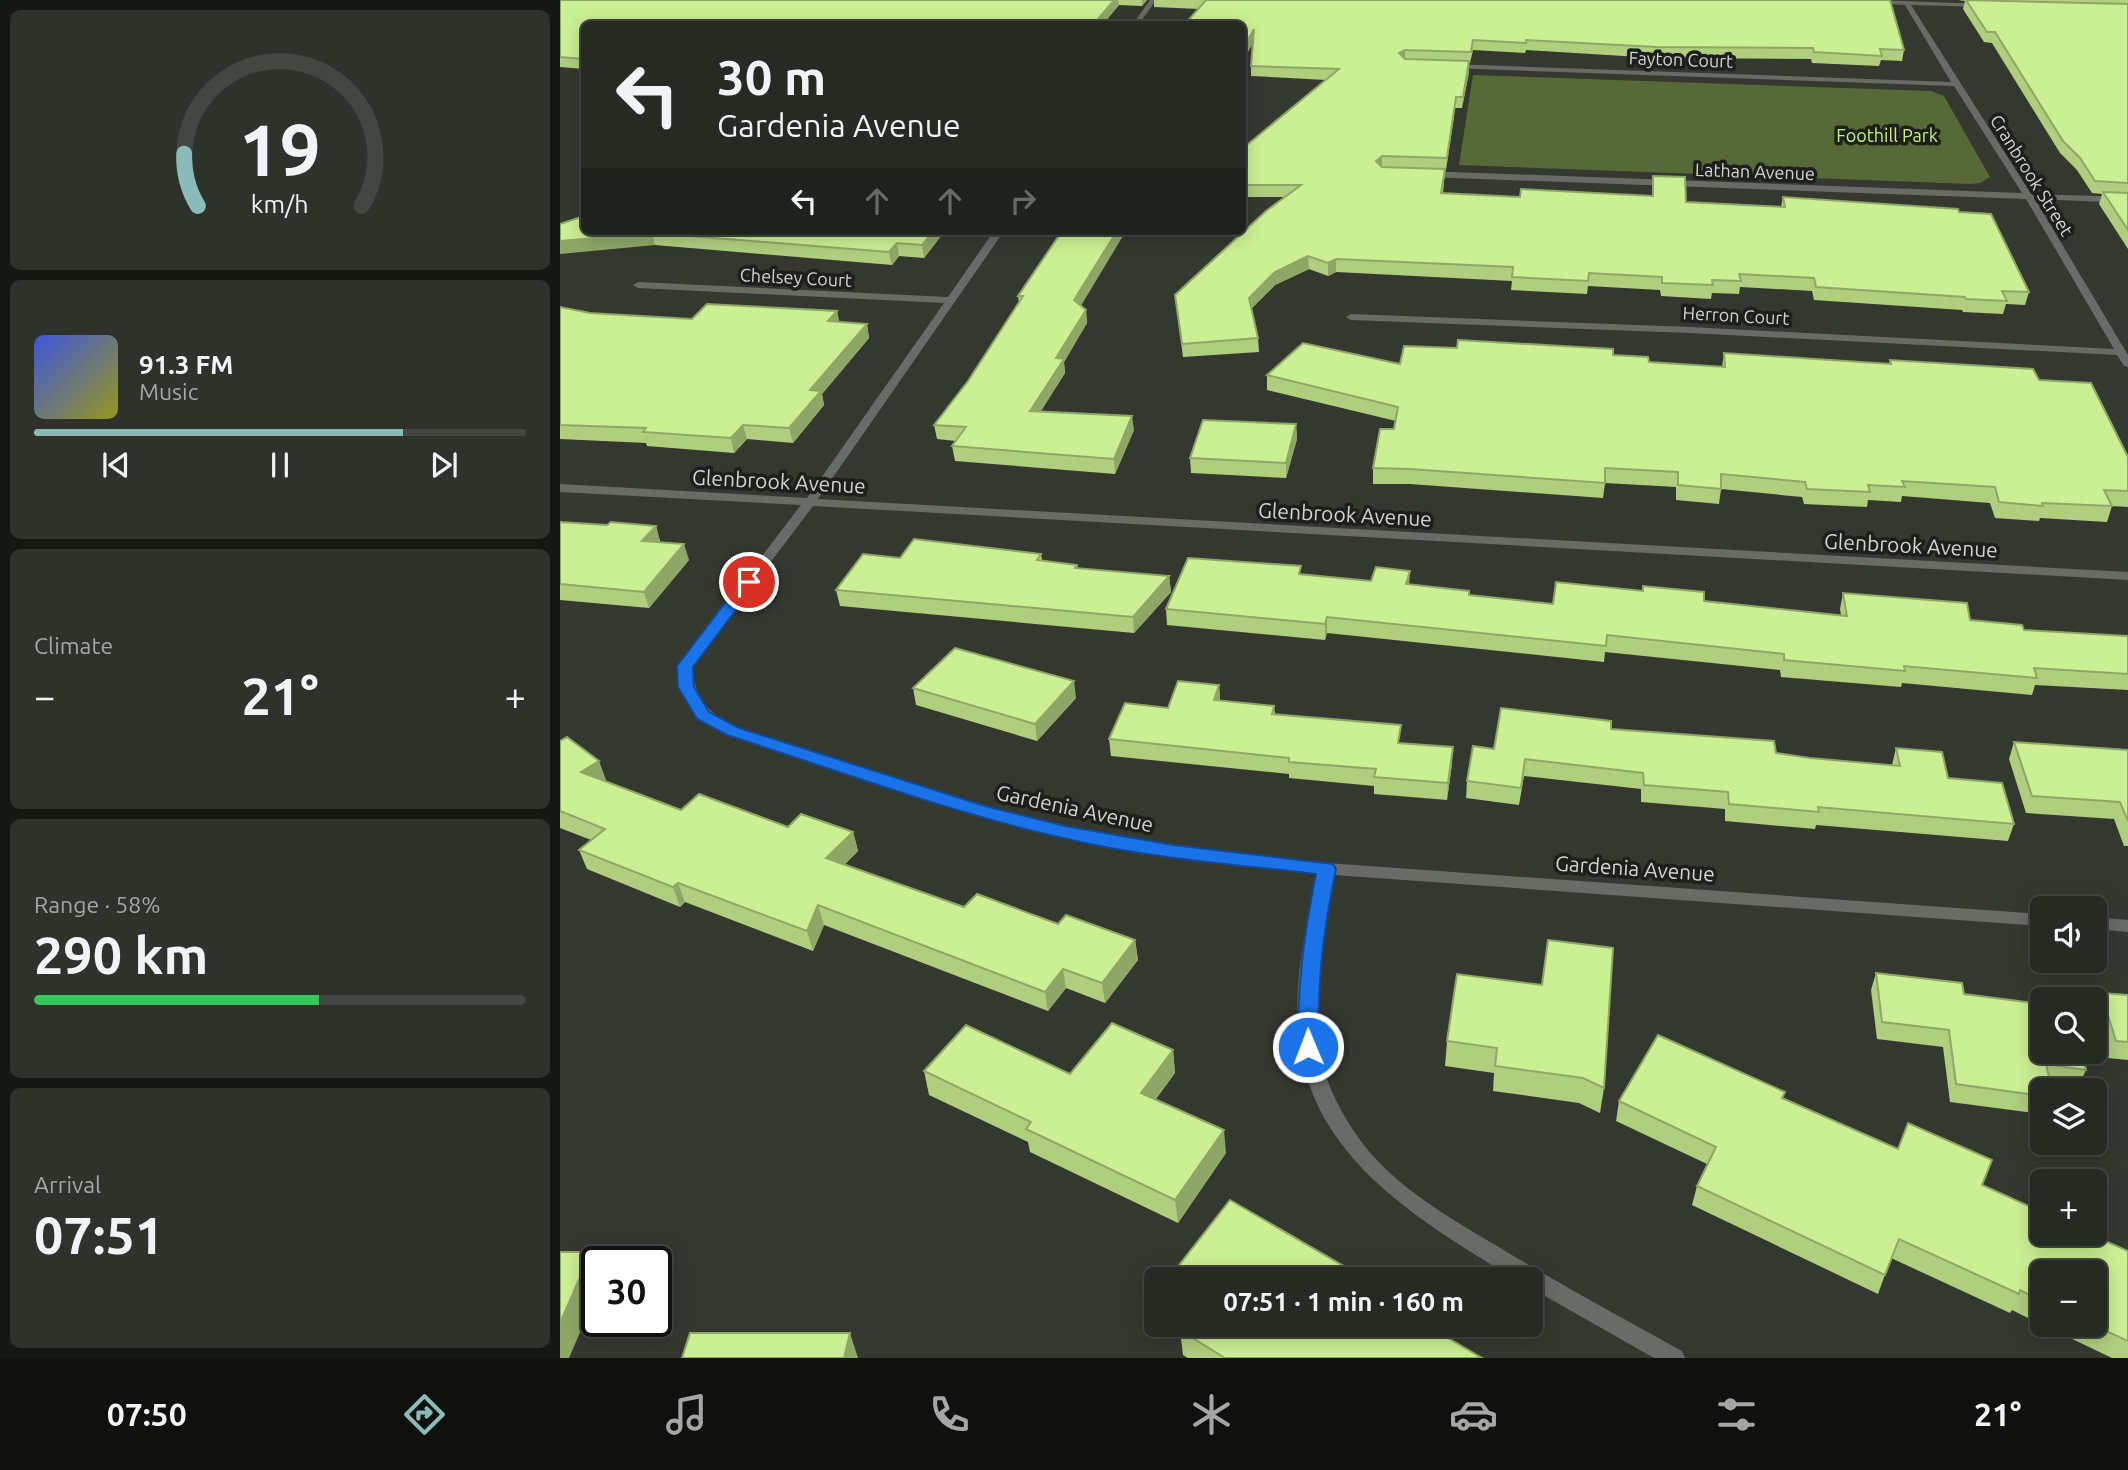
<!DOCTYPE html>
<html lang="en">
<head>
<meta charset="utf-8">
<style>
	:root { --surface:#272a23; --page:#2f322b; --text:#f1f3f6; --muted:#a4a7a6; --line:#434641; --accent:#8bbbb9 }
	body { margin:0; font-family:Ubuntu,sans-serif; background:var(--page); color:var(--text); height:100vh; display:flex; flex-direction:column; font-size:26px; white-space:nowrap }
	* { box-sizing:border-box; margin:0 }
	p { font-size:23px; color:var(--muted) }
	.icon { flex:none; width:38px; height:38px; fill:none; stroke:currentColor; stroke-width:2; stroke-linecap:round; stroke-linejoin:round }
	.map { position:relative; flex:1; overflow:hidden }
	.details { display:flex; flex-direction:column; gap:10px; padding:10px; background:#151713; width:560px }
	.details>* { flex:none }
	.top-card { position:absolute; left:21px; top:21px; width:665px; height:214px; border-radius:10px; box-shadow:0 4px 18px #0003,0 0 0 2px var(--line); background:#272a23; color:var(--text); overflow:hidden }
	.fabs { position:absolute; left:1470px; top:896px; display:grid; gap:14px }
	.fabs a { display:grid; place-items:center; width:77px; height:77px; border-radius:10px; background:var(--surface); box-shadow:0 4px 18px #0003,0 0 0 2px var(--line); font-size:35px }
	.speed { position:absolute; left:21px; top:1246px; display:flex; gap:14px; font-size:35px; font-weight:700; text-align:center }
	.speed>* { display:grid; place-content:center; width:91px; height:91px; border-radius:50%; background:var(--surface); box-shadow:0 4px 18px #0003,0 0 0 2px var(--line); line-height:1 }
	.speed .limit { border:4px solid #111; border-radius:10px; background:#fff; color:#111 }
	.pin { position:absolute; display:grid; place-items:center; width:60px; height:60px; color:#fff; margin:-30px; border:4px solid #fff; border-radius:50%; box-shadow:0 2px 7px #0007 }
	.me { position:absolute; width:77px; margin:-38px; rotate:359deg; stroke-linejoin:round; filter:drop-shadow(0 0 5px #0008) }
	.turn { display:flex; align-items:center; gap:24px; height:147px; padding:0 21px; font-size:32px }
	.turn .icon { width:91px; height:91px; stroke-width:2.5 }
	.turn b { display:block; font-size:49px; line-height:60px }
	.lanes { display:flex; align-items:center; height:66px; padding:0 21px; background:#0003; justify-content:center; gap:35px; direction:ltr }
	.lanes .off { opacity:.35 }
	.big { font-size:52px; font-weight:700; line-height:1.1 }
	.details .tile { flex:1; display:flex; flex-direction:column; justify-content:center; gap:10px; min-width:0; padding:0 24px; border-radius:10px; background:var(--page) }
	.details .dial { align-items:center; gap:0 }
	.dial svg { height:182px; overflow:visible; fill:none; stroke:var(--line); stroke-width:7; stroke-linecap:round; text-anchor:middle }
	.dial text { fill:var(--text); stroke:none }
	.song { display:flex; align-items:center; gap:21px }
	.cover { width:84px; height:84px; border-radius:10px; background:linear-gradient(135deg,hsl(230 70% 55%),hsl(60 70% 35%)) }
	.played { height:7px; border-radius:4px; background:linear-gradient(90deg,var(--accent) 75%,var(--line) 75%) }
	.keys { display:flex; justify-content:space-around; direction:ltr }
	.heat { display:flex; justify-content:space-between; align-items:center; font-size:38px; direction:ltr }
	.charge { height:10px; border-radius:5px; background:linear-gradient(90deg,#34c759 58%,var(--line) 0) }
	.trip { position:absolute; left:584px; top:1267px; width:399px; height:70px; border-radius:10px; background:var(--surface); box-shadow:0 4px 18px #0003,0 0 0 2px var(--line); font-weight:700; line-height:70px; text-align:center }
	.tab-bar { display:flex; height:112px; justify-content:space-around; align-items:center; background:#10110e; color:var(--muted) }
	.tab-bar .icon { width:49px; height:49px }
	.tab-bar .active { color:var(--accent) }
	.tab-bar b { font-size:32px; color:var(--text) }
	main { display:flex; flex:1; min-height:0 }
	.map>svg:first-child { display:block }
</style>
</head>
<body>
<main>
<section class="details">
<div class="tile dial"><svg viewBox="0 0 100 80">
<path d="M14 69A42 42 0 1 1 86 69"/>
<path d="M14 69A42 42 0 0 1 8 46" stroke="#8bbbb9"/>
<text x="50" y="56" font-size="32" font-weight="700">19</text>
<text x="50" y="72" font-size="11">km/h</text>
</svg></div>
<div class="tile">
<div class="song"><i class="cover"></i><div><b>91.3 FM</b><p>Music</p></div></div>
<div class="played"></div>
<div class="keys"><svg class="icon" aria-label="previous" viewBox="0 0 24 24"><path d="M18 5L8 12l10 7zM5 5v14"/></svg><svg class="icon" aria-label="pause" viewBox="0 0 24 24"><path d="M8 5v14M16 5v14"/></svg><svg class="icon" aria-label="next" viewBox="0 0 24 24"><path d="M6 5l10 7-10 7zM19 5v14"/></svg></div>
</div>
<div class="tile"><p>Climate</p>
<div class="heat"><a>−</a><b class="big">21°</b><a>+</a></div>
</div>
<div class="tile"><p>Range · 58%</p><b class="big">290 km</b><div class="charge"></div></div>
<div class="tile"><p>Arrival</p><b class="big">07:51</b></div>
</section>
<div class="map">
<svg width="1568" height="1358" viewBox="0 0 1568 1358">
	<rect width="100%" height="100%" fill="#34382f"/>
	<!-- green -->
	<polygon fill="#566937" points="913,75 1371,91 1384,96 1430,177 1420,183 1411,184 899,165"/>
	<g fill="none" stroke-linecap="round" stroke-linejoin="round">
		<!-- minor -->
		<g fill="#696b66" fill-rule="evenodd">
			<polygon points="590,0 596,0 579,24 573,24"/>
			<polygon points="1314,0 1425,4 1423,7 1351,5 1471,194 1568,197 1568,203 1475,199 1568,355 1568,367 1564,366 1557,355 1130,333 791,320 786,317 791,314 1130,327 1554,349 1466,199 866,177 862,174 866,171 1462,193 1394,86 890,68 886,66 890,64 1391,82 1345,5 1312,3"/>
			<path d="M434,231h10l-186,268 1310,73v8l-1315,-74 -121,160c4,37 16,45 46,63l246,78 81,21 108,18 154,17 715,51v12l-708,-51c-11,55 -28,117 -16,174 8,35 23,66 45,95 34,44 87,74 134,102 61,37 123,71 185,105l3,7h-31l-123,-70v-9h-15l-16,-9c-94,-58 -195,-121 -202,-243 -4,-52 9,-104 20,-153 -85,-10 -170,-17 -254,-36 -114,-25 -225,-67 -336,-103 -32,-18 -46,-30 -50,-69l123,-161 -241,-13v-8l247,14 137,-195 -306,-15 -5,-3 5,-3 310,15z"/>
			<polygon points="1535,917 1568,920 1568,932 1535,929"/>
		</g>
	</g>
	<!-- wall -->
	<g fill="#afce7e">
		<polygon points="0,0 587,0 582,6 559,5 543,24 24,24 24,69 0,67"/>
		<polygon points="594,0 1330,0 1344,50 1342,61 1321,60 1319,66 1252,63 1251,59 1096,58 966,50 965,53 913,50 910,63 909,63 909,72 902,108 895,108 886,170 885,170 883,193 960,197 1092,196 1093,176 1126,202 1221,207 1223,197 1399,212 1469,292 1465,305 1446,304 1443,314 1403,312 1402,310 1254,300 1252,291 1180,287 1179,294 1152,293 1151,299 1101,296 1100,290 1028,286 1027,294 951,290 952,281 776,272 768,276 749,269 715,285 691,309 698,338 699,352 623,357 615,295 725,197 682,197 682,149 766,80 691,76 691,66 693,43 682,62 682,24 639,9 594,7"/>
		<polygon points="1398,0 1568,0 1568,249 1539,204 1542,194 1532,193 1517,170 1500,153 1432,43 1424,42 1403,9 1405,1"/>
		<polygon points="24,216 385,231 364,258 339,256 332,265 95,245"/>
		<polygon points="458,296 521,306 526,310 527,323 504,362 505,373 481,411 574,430 555,474 395,461 392,446 396,441 377,439 374,425 408,381 459,303"/>
		<polygon points="0,307 30,313 132,319 277,311 279,322 307,324 309,338 262,394 264,405 233,443 187,439 174,453 87,446 86,443 0,439"/>
		<polygon points="1164,353 1329,364 1330,360 1479,380 1568,457 1568,507 1552,506 1547,522 1480,518 1479,521 1435,518 1430,503 1342,496 1341,502 1308,500 1307,507 1244,504 1242,497 1161,489 1159,504 1116,500 1116,487 1045,483 1043,498 850,484 813,484 813,468 834,429 836,421 707,390 707,375 840,364 1053,355 1089,362 1162,367"/>
		<polygon points="736,424 737,439 726,478 631,473 630,458"/>
		<polygon points="0,522 47,525 96,526 100,541 100,542 129,560 89,608 0,600"/>
		<polygon points="481,554 482,560 517,565 518,568 609,576 611,592 574,633 280,606 276,590 340,558"/>
		<polygon points="741,574 849,585 909,595 993,604 1144,601 1281,615 1280,609 1283,593 1410,620 1464,630 1568,636 1568,690 1475,685 1472,695 1342,683 1341,687 1221,677 1220,670 1045,652 1044,662 767,633 765,640 607,625 606,609"/>
		<polygon points="659,685 660,700 714,706 715,714 841,743 892,764 887,800 814,794 814,786 729,778 729,774 551,756 549,739 608,708"/>
		<polygon points="353,688 516,698 477,741 356,705"/>
		<polygon points="1051,729 1250,758 1332,765 1336,748 1388,778 1454,824 1448,841 1256,825 1255,829 1165,821 1165,809 1081,802 1081,789 964,776 959,805 906,798 907,781 934,749"/>
		<polygon points="0,741 46,780 45,781 121,810 228,827 293,832 298,851 284,865 404,907 498,924 575,940 578,960 545,1003 506,988 488,1011 264,925 253,951 125,902 120,907 27,869 19,850 31,840 0,828"/>
		<polygon points="1454,742 1568,750 1568,846 1564,846 1554,819 1466,813 1449,759"/>
		<polygon points="1316,973 1404,994 1526,1070 1518,1087 1490,1083 1482,1090 1482,1114 1390,1102 1383,1047 1317,1039 1311,990"/>
		<polygon points="897,974 1044,1088 1040,1113 1019,1103 933,1091 934,1073 885,1066 887,1041"/>
		<polygon points="1541,993 1568,995 1568,1060 1548,1058 1535,1013 1535,1008"/>
		<polygon points="613,1050 615,1073 596,1099 666,1153 618,1223 470,1152 468,1142 369,1095 364,1071 510,1074"/>
		<polygon points="1224,1099 1422,1185 1568,1251 1568,1358 1552,1358 1483,1325 1535,1325 1482,1272 1482,1325 1452,1310 1450,1313 1331,1258 1318,1294 1132,1205 1137,1186 1147,1164 1056,1121 1059,1101"/>
		<polygon points="620,1330 922,1358 628,1358 623,1355"/>
	</g>
	<!-- shaded-wall -->
	<g fill="#8ea767">
		<polygon points="554,0 558,0 559,5 543,24 534,24"/>
		<polygon points="582,0 587,0 582,6"/>
		<polygon points="694,29 695,39 682,62 682,51"/>
		<polygon points="845,50 845,60 839,53"/>
		<polygon points="909,61 909,72 902,108 903,97"/>
		<polygon points="896,97 895,108 886,170 887,158"/>
		<polygon points="822,156 822,167 816,161"/>
		<polygon points="373,231 385,231 364,258 362,245"/>
		<polygon points="557,231 566,231 516,314 514,300"/>
		<polygon points="92,233 95,245 0,254 0,241"/>
		<polygon points="337,243 339,256 332,265 329,252"/>
		<polygon points="748,256 749,269 715,285 689,311 689,298 715,272"/>
		<polygon points="776,259 776,272 768,276 768,263"/>
		<polygon points="526,310 527,323 504,362 505,373 472,425 470,411 496,358"/>
		<polygon points="277,311 280,325 268,321"/>
		<polygon points="307,324 309,338 262,394 264,405 233,443 229,428 250,390"/>
		<polygon points="572,416 574,430 555,474 554,459"/>
		<polygon points="736,424 737,439 726,478 726,463"/>
		<polygon points="183,425 187,439 174,453 171,438"/>
		<polygon points="96,526 100,541 87,556 82,541"/>
		<polygon points="124,544 129,560 89,608 84,592"/>
		<polygon points="850,571 849,587 846,584"/>
		<polygon points="609,576 611,592 574,633 573,617"/>
		<polygon points="767,617 767,633 765,640 765,624"/>
		<polygon points="514,681 516,698 477,741 475,724"/>
		<polygon points="659,685 660,702 654,700"/>
		<polygon points="893,747 892,764 887,800 888,783"/>
		<polygon points="39,761 46,780 28,791 21,772"/>
		<polygon points="293,832 298,851 272,877 266,858"/>
		<polygon points="118,883 125,902 120,907 113,887"/>
		<polygon points="258,905 264,925 253,951 247,931"/>
		<polygon points="575,940 578,960 545,1003 542,983"/>
		<polygon points="503,969 506,988 488,1011 485,992"/>
		<polygon points="613,1050 615,1073 583,1116 581,1093"/>
		<polygon points="664,1130 666,1153 618,1223 615,1200"/>
		<polygon points="31,1252 37,1264 37,1293 9,1358 0,1358 0,1323"/>
		<polygon points="290,1333 298,1358 284,1358"/>
	</g>
	<!-- building -->
	<g fill="#cbef93" stroke="#8ea767" stroke-width="2">
		<polygon points="0,0 554,0 534,24 24,24 24,59 0,57"/>
		<polygon points="646,0 1330,0 1344,50 1320,49 1322,56 1254,52 1253,48 1097,47 966,40 966,43 913,40 911,52 845,50 839,53 845,59 909,61 903,97 896,97 887,158 822,156 816,161 822,167 885,169 881,193 960,197 961,189 1093,196 1093,176 1125,177 1126,202 1225,207 1223,197 1398,209 1399,212 1431,214 1469,292 1442,291 1447,301 1406,299 1405,297 1256,287 1254,278 1179,274 1181,281 1152,280 1153,285 1102,283 1102,277 1029,273 1028,281 952,277 953,267 776,259 768,263 748,256 715,272 689,298 698,338 622,344 615,295 706,211 741,185 682,185 682,149 779,69 691,66 694,29 682,51 682,24 625,24"/>
		<polygon points="1406,0 1568,4 1568,183 1535,181 1520,158 1503,141 1435,32 1427,32"/>
		<polygon points="1543,192 1568,193 1568,230"/>
		<polygon points="24,216 24,231 373,231 362,245 337,243 329,252 92,233 0,241 0,224"/>
		<polygon points="502,231 557,231 514,300 526,310 496,358 504,359 470,411 572,416 554,459 392,446 406,427 374,425 408,381 463,296 458,296"/>
		<polygon points="147,304 277,311 268,321 307,324 250,390 261,391 229,428 183,425 171,438 83,432 86,428 0,425 0,307 30,313 132,319"/>
		<polygon points="898,340 1053,349 1053,355 1088,357 1089,362 1165,367 1164,353 1331,364 1330,360 1473,369 1479,380 1531,383 1568,457 1568,491 1544,490 1552,506 1482,503 1483,506 1439,502 1435,487 1342,481 1345,487 1308,485 1310,492 1247,489 1245,482 1161,474 1161,489 1118,485 1118,472 1045,468 1045,483 850,469 813,468 820,429 834,429 838,407 707,375 743,343 840,364 844,346 897,348"/>
		<polygon points="643,420 736,424 726,463 630,458"/>
		<polygon points="0,522 47,525 51,522 96,526 82,541 124,544 84,592 0,584"/>
		<polygon points="354,539 481,554 477,560 517,565 515,568 609,576 573,617 276,590 303,554 340,558"/>
		<polygon points="628,558 741,566 739,574 811,581 816,567 850,571 846,584 909,591 909,595 993,604 996,582 1083,591 1083,586 1144,592 1144,601 1287,616 1283,593 1407,603 1410,620 1462,625 1464,630 1568,636 1568,674 1474,668 1477,678 1344,666 1345,671 1224,660 1224,654 1047,635 1046,646 767,617 765,624 606,609"/>
		<polygon points="395,648 514,681 475,724 353,688"/>
		<polygon points="618,681 659,685 654,700 714,706 712,714 841,725 838,743 893,747 888,783 814,777 816,769 729,762 729,758 549,739 565,703 608,708"/>
		<polygon points="941,708 1051,721 1051,729 1214,741 1216,753 1250,758 1340,766 1336,748 1382,752 1388,778 1442,783 1454,824 1258,807 1259,812 1169,804 1168,792 1084,785 1083,773 965,759 961,788 907,781 913,746 934,749"/>
		<polygon points="7,737 39,761 21,772 121,810 139,794 228,827 241,814 293,832 266,858 404,907 417,894 498,924 506,915 575,940 542,983 503,969 485,992 258,905 247,931 118,883 113,887 19,850 45,829 0,811 0,741"/>
		<polygon points="1454,742 1568,750 1568,821 1560,802 1472,796"/>
		<polygon points="988,940 1053,948 1044,1088 1023,1078 935,1066 937,1048 887,1041 897,974 982,985"/>
		<polygon points="1316,973 1402,983 1404,994 1482,1004 1482,1052 1522,1052 1526,1070 1486,1064 1492,1090 1482,1090 1482,1096 1396,1084 1389,1030 1322,1022"/>
		<polygon points="1541,993 1568,995 1568,1042 1556,1041"/>
		<polygon points="552,1023 613,1050 581,1093 664,1130 615,1200 466,1129 471,1122 364,1071 406,1025 510,1074"/>
		<polygon points="1098,1035 1225,1092 1222,1098 1338,1149 1348,1123 1432,1160 1422,1185 1482,1212 1482,1234 1530,1234 1568,1251 1568,1341 1533,1325 1535,1325 1535,1272 1482,1272 1482,1301 1460,1290 1459,1294 1339,1239 1325,1275 1137,1186 1156,1147 1059,1101"/>
		<polygon points="670,1200 806,1279 612,1279 609,1278"/>
		<polygon points="0,1252 31,1252 0,1323"/>
		<polygon points="624,1325 866,1325 922,1358 665,1358 620,1330"/>
		<polygon points="130,1333 290,1333 284,1358 122,1358"/>
	</g>
	<!-- route -->
	<path fill="#1a73e8" stroke="#114b97" stroke-width="2" d="M189,577l8,5 -64,85 1,20 15,25 30,16 246,78 80,20 108,19 160,19 3,5c-13,64 -19,112 -17,178l-3,6 -8,2 -7,-2 -3,-6c-1,-62 6,-112 18,-173 -84,-10 -170,-16 -253,-36 -114,-26 -224,-67 -336,-103l-30,-16 -19,-32 -1,-21 67,-88z"/>
	<g text-anchor="middle" dominant-baseline="central" stroke-width="7" stroke-linejoin="round" paint-order="stroke">
		<!-- far-street labels -->
		<g font-size="18" fill="#d2d4ce" stroke="#1d1f1b">
			<text transform="translate(1121 59) rotate(2)">Fayton Court</text>
			<text transform="translate(1195 171) rotate(2)">Lathan Avenue</text>
			<text transform="translate(1472 175) rotate(58)">Cranbrook Street</text>
			<text transform="translate(236 277) rotate(3)">Chelsey Court</text>
			<text transform="translate(1176 315) rotate(3)">Herron Court</text>
		</g>
		<!-- far-park labels -->
		<g font-size="18" fill="#c6f27c" stroke="#1d1f1b">
			<text x="1327" y="135">Foothill Park</text>
		</g>
		<!-- street labels -->
		<g font-size="21" fill="#d2d4ce" stroke="#1d1f1b">
			<text transform="translate(219 481) rotate(3)">Glenbrook Avenue</text>
			<text transform="translate(785 514) rotate(3)">Glenbrook Avenue</text>
			<text transform="translate(1351 545) rotate(3)">Glenbrook Avenue</text>
			<text transform="translate(515 808) rotate(12)">Gardenia Avenue</text>
			<text transform="translate(1075 868) rotate(4)">Gardenia Avenue</text>
		</g>
	</g>
</svg>
<div class="fabs">
<a><svg class="icon" aria-label="sound" viewBox="0 0 24 24"><path d="M4 9h4l5-4v14l-5-4H4zM17 9q2 3 0 6"/></svg></a>
<a><svg class="icon" aria-label="search" viewBox="0 0 24 24"><circle cx="10" cy="10" r="6"/><path d="M15 15l6 6"/></svg></a>
<a><svg class="icon" aria-label="layers" viewBox="0 0 24 24"><path d="M12 4l9 5-9 5-9-5zM3 14l9 5 9-5"/></svg></a>
<a>+</a>
<a>−</a>
</div>
<div class="speed"><div class="limit">30</div></div>
<div class="pin" style="left:189px;top:582px;background:#d93025"><svg class="icon" aria-label="arrive" viewBox="0 0 24 24"><path d="M6 21V4h12l-3 4 3 4H6"/></svg></div>
<svg class="me" style="left:748px;top:1047px" viewBox="-20 -20 40 40"><circle r="17" fill="#1a73e8" stroke="#fff" stroke-width="3"/><path d="M0-11L8 9 0 5-8 9z" fill="#fff"/></svg>
<div class="trip">07:51 · 1 min · 160 m</div>
<div class="top-card">
<div class="turn"><svg class="icon" aria-label="left" viewBox="0 0 24 24"><path d="M17 20v-9H6M10 6l-5 5 5 5"/></svg><div><b>30 m</b>Gardenia Avenue</div></div>
<div class="lanes"><svg class="icon" aria-label="left" viewBox="0 0 24 24"><path d="M17 20v-9H6M10 6l-5 5 5 5"/></svg><svg class="icon off" aria-label="ahead" viewBox="0 0 24 24"><path d="M12 20V5M6 11l6-6 6 6"/></svg><svg class="icon off" aria-label="ahead" viewBox="0 0 24 24"><path d="M12 20V5M6 11l6-6 6 6"/></svg><svg class="icon off" aria-label="right" viewBox="0 0 24 24"><path d="M7 20v-9h11M14 6l5 5-5 5"/></svg></div>
</div>
</div>
</main>
<nav class="tab-bar">
<b>07:50</b>
<svg class="icon active" aria-label="directions" viewBox="0 0 24 24"><path d="M12 3l9 9-9 9-9-9zM9 14v-3h6M13 9l2 2-2 2"/></svg>
<svg class="icon" aria-label="music" viewBox="0 0 24 24"><path d="M9 18V5l10-2v13"/><circle cx="6" cy="18" r="3"/><circle cx="16" cy="16" r="3"/></svg>
<svg class="icon" aria-label="phone" viewBox="0 0 24 24"><path d="M5 4h4l2 5-3 2q2 4 5 5l2-3 5 2v4C11 20 4 13 5 4z"/></svg>
<svg class="icon" aria-label="climate" viewBox="0 0 24 24"><path d="M12 3v18M4 7l16 10M4 17L20 7"/></svg>
<svg class="icon" aria-label="car" viewBox="0 0 24 24"><path d="M5 17H2v-5l4-1 3-4h7l3 4 3 1v5h-3M9 17h6M6 11h13"/><circle cx="7" cy="17" r="2"/><circle cx="17" cy="17" r="2"/></svg>
<svg class="icon" aria-label="filters" viewBox="0 0 24 24"><path d="M4 7h16M4 17h16"/><circle cx="9" cy="7" r="2"/><circle cx="15" cy="17" r="2"/></svg>
<b>21°</b>
</nav>
</body>
</html>
